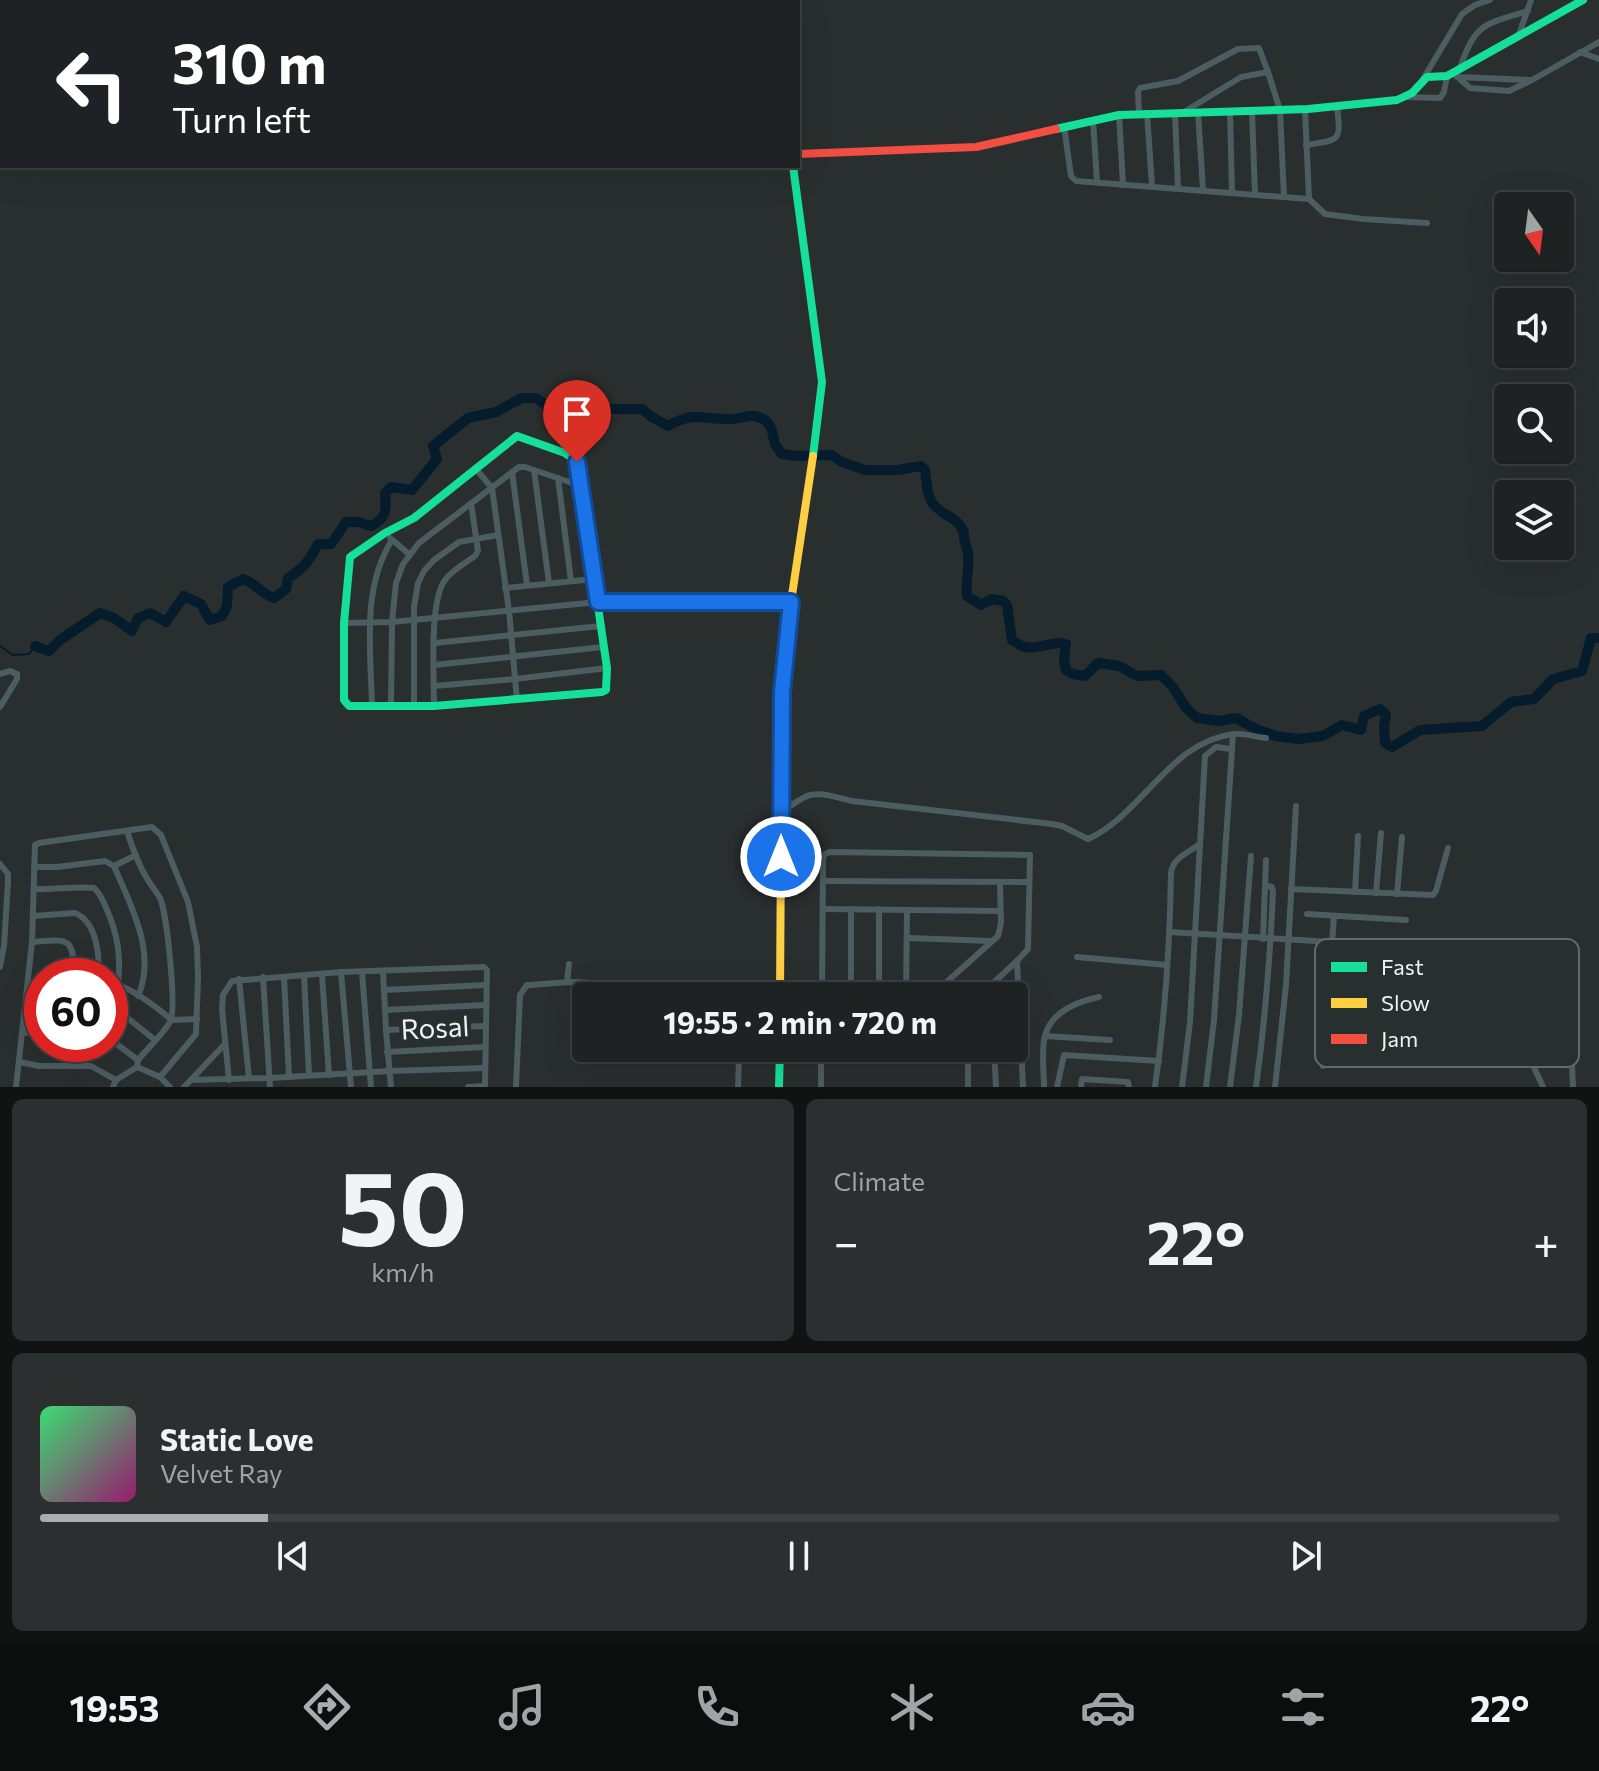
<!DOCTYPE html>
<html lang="en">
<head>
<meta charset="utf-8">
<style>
	:root { --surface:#1f2222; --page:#2c2f2f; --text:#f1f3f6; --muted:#a1a4a5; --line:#3c3f40; --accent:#a8adad }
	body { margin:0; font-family:Commissioner,sans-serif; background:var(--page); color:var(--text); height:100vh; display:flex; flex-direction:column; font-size:30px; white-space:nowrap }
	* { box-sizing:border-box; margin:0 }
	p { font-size:26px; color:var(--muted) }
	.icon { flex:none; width:44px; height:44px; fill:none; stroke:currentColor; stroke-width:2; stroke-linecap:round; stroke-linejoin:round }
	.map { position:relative; height:1087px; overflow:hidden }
	.sheet { display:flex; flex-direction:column; gap:12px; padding:12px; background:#111313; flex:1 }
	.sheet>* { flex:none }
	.top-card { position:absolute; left:0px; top:0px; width:800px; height:168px; box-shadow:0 8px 32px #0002,0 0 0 2px var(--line); background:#202124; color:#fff; overflow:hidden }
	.needle { width:52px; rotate:166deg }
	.controls { position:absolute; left:1494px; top:192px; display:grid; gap:16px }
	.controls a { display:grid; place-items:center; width:80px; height:80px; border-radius:8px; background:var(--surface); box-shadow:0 8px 32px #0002,0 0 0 2px var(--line); font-size:40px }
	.speed { position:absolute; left:24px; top:958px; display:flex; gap:16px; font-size:40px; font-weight:700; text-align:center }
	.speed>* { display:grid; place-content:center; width:104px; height:104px; border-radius:50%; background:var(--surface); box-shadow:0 8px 32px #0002,0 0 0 2px var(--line); line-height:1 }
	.speed .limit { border:12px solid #d22; background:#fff; color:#111 }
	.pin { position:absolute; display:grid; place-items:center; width:68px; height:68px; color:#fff; margin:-82px -34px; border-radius:50% 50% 50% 0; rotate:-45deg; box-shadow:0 0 8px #0007 }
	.pin .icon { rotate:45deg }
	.me { position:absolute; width:88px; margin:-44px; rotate:0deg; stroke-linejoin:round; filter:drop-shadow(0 0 6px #0008) }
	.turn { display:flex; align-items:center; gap:28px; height:168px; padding:0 40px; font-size:36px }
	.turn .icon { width:104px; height:104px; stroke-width:2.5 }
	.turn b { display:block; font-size:56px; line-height:68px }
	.big { font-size:60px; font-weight:700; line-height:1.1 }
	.sheet .card { flex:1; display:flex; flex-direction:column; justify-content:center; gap:12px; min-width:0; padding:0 28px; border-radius:12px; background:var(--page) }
	.sheet .dial { align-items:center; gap:0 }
	.dial b { font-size:104px; line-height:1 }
	.song { display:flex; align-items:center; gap:24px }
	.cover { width:96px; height:96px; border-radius:12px; background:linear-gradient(135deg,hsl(140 70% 55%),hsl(320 70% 35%)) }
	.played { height:8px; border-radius:4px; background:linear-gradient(90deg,var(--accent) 15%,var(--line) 15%) }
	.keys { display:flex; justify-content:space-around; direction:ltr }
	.heat { display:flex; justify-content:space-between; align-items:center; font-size:44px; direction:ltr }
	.sheet .tiles { flex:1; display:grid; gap:12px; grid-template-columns:1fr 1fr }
	.card:last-child { grid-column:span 2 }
	.trip { position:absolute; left:572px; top:982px; width:456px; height:80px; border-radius:8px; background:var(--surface); box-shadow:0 8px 32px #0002,0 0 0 2px var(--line); font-weight:700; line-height:80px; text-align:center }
	.menu { display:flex; height:128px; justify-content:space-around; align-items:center; background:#0c0e0e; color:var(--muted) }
	.menu .icon { width:56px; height:56px }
	.menu .selected { color:var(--accent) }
	.menu b { font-size:36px; color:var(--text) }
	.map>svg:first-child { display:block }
</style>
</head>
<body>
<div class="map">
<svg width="1599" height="1087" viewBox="0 0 1599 1087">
	<rect width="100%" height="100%" fill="#292e2e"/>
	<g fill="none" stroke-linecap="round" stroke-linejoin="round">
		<!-- stream -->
		<g stroke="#041c2c" stroke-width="2">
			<polyline points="0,75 2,68"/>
			<polyline points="0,646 13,655 29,654 35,646"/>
		</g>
		<!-- river -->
		<g stroke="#041c2c" stroke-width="10">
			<polyline points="539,0 539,2"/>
			<polyline points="575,0 576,2"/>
			<polyline points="621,2 633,0"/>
			<path d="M35,646l14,5 11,-11 40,-27 14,5 18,13 6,-13 12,-5 16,9 18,-26 17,8 9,16 12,-4 5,-10 1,-19 15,-8c14,5 17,14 31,19l12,-9 2,-11c15,-9 22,-18 30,-34h13l15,-22h12l13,4c17,-9 15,-16 14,-33l6,-6 21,3 25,-31 -4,-13 35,-28 28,-6 26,-14h14l11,8c4,27 15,29 39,21l6,-18h50l10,8 16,9c27,-16 35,-6 62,-7 14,0 23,-8 36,2 8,8 6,14 9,23 1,2 6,9 7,10l16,2 33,-1 13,8 21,7h33l23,-4 4,4c2,12 1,28 11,37 12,12 18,7 28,25 -1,9 2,13 4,21 2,15 -3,28 -1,43l14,9 11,-6 11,2 4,4 5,35c4,2 8,6 13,7 14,3 27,-7 41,-3l-2,15 2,11 7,4 12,2 13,-13 21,3 18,10 24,-1 12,12 13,21 11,10 22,3 17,-3 20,11 20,7 22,3 25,-3 19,-11 19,5 3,-14 16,-7 6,6 -2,11 1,17 7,4 28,-17 62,-4 29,-24 23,-3 19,-20 29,-8 9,-33h8"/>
		</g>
		<!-- street -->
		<g stroke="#4c5d62" stroke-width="6">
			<polyline points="44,2 44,0"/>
			<polyline points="93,2 93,0"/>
			<polyline points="243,2 243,0"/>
			<polyline points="0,18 2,23"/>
			<polyline points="1518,37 1531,0"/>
			<polyline points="1580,52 1599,59"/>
			<path d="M1459,70c17,-47 23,-45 69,-59"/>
			<polyline points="1453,73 1470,88 1509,91 1532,80 1599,42"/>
			<polyline points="1457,77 1529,80"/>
			<polyline points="1423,79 1462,14 1475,5 1490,0"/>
			<polyline points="1405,97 1440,98 1444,92 1447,76"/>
			<polyline points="1230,111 1232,192"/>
			<polyline points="1252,111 1255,195"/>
			<polyline points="1184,112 1241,77 1268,72 1280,110 1284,197"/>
			<polyline points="1198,112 1203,190"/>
			<polyline points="1147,113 1152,186"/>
			<polyline points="1175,113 1178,188"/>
			<polyline points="1139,114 1138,92 1140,88 1178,81 1238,49 1259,48 1268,72"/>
			<polyline points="1119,115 1123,185"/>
			<polyline points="1093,120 1097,182"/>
			<polyline points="1064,126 1071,176 1076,181 1309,199 1305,109"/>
			<path d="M1306,145c35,-5 35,-4 31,-39"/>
			<polyline points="1309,199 1325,214 1363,219 1427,223"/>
			<polyline points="476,469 492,488 509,611 517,700"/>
			<polyline points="534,470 549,583"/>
			<polyline points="512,472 527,585"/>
			<polyline points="558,478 571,581"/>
			<polyline points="390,538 409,554"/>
			<polyline points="505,588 594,579"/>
			<polyline points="344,623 392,622 598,602 791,602"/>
			<polyline points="435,643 601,626"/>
			<polyline points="434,665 603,647"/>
			<polyline points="0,674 10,671 17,674 17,679 0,707"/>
			<polyline points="434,686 515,679 607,668"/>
			<polyline points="391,706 392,622 396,583 403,564 419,543 519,467 525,467 581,486"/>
			<polyline points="414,706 414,607 418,583 424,571 434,560 459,542 498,535"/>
			<path d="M434,706c0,-29 -5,-105 11,-126 7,-10 20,-17 30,-24l3,-5 -7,-48"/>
			<path d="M372,707c-1,-56 -11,-118 20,-167"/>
			<path d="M781,811c10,-4 15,-10 24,-14 13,-7 33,1 47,4l200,23 10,2 26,13c55,-25 82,-98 146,-105 10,-1 22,3 32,4"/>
			<polyline points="0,864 8,874 8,882 4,946 0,967"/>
			<polyline points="114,866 136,855"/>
			<path d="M34,867h23l48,-6 9,5c17,40 43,87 24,130"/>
			<polyline points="823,881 1029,882"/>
			<path d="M34,889c20,1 40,-3 60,-1 7,6 9,13 13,22 11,25 14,47 11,74"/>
			<polyline points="1291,889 1433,895 1436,891 1448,848"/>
			<polyline points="1355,892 1358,836"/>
			<polyline points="1376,893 1381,833"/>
			<polyline points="1397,894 1402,837"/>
			<polyline points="823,909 999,911"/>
			<polyline points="851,909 851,996"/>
			<polyline points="879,909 879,996"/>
			<polyline points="1307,914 1406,920"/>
			<path d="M33,916l42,-3c22,9 25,43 23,63"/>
			<polyline points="1169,932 1332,942"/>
			<polyline points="908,938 992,941"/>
			<polyline points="1263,939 1266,860"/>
			<path d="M32,942c36,-3 43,-6 41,34"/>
			<polyline points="1077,957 1167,965"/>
			<polyline points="1017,961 1023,1087"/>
			<polyline points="383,971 386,1030 391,1087"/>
			<polyline points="341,972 351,1087"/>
			<polyline points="362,972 371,1087"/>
			<polyline points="304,975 309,1075"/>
			<polyline points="322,975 329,1075"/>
			<polyline points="263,977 270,1087"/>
			<polyline points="284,977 289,1076"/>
			<polyline points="239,979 249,1078"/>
			<polyline points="28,982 42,984"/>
			<polyline points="567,982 569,964"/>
			<path d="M110,983c20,3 46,24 62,37l25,-1"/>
			<polyline points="384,990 486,985"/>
			<polyline points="822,996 823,858 825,854 830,852 1030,855 1028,949 1017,961 979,996"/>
			<polyline points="906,996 907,911"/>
			<polyline points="931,996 998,936 1001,923 1000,883"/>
			<polyline points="25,1007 42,1008"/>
			<polyline points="110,1010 125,1016 155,1040"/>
			<polyline points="385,1010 486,1005"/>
			<polyline points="1535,1029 1533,1065 1543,1087"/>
			<polyline points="386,1030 485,1026"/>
			<polyline points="23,1032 42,1035"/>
			<polyline points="1045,1036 1110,1040"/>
			<polyline points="110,1039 138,1060"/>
			<path d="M686,1048c15,14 34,10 53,10"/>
			<polyline points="968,1048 968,1087"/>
			<polyline points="994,1048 996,1087"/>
			<polyline points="387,1052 485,1047"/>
			<polyline points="20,1062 39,1066 91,1066 116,1080"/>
			<polyline points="1323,1066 1334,916"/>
			<polyline points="1572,1066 1573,1087"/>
			<polyline points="137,1067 160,1077 170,1087"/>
			<polyline points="191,1080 270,1078 390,1071 485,1068"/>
			<polyline points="229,1080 222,1009 223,995 232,981 341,972 484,967 487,970 485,1087"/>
			<polyline points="16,1087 32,942 35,845 39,843 152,827 161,835 188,902 197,947 198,978 196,1034 160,1077"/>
			<path d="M113,1087l3,-7 21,-13 1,-7c9,-11 25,-26 32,-38 7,-12 -3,-109 -10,-124 -4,-7 -10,-14 -14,-21 -8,-14 -14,-30 -19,-46"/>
			<polyline points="184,1087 224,1045"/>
			<polyline points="468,1087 485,1086"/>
			<path d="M516,1087l4,-92 7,-10c24,-1 50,-6 74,0 8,2 16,7 24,11"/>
			<polyline points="738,1087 739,1058 904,1059 910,1057 920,1048"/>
			<polyline points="821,1087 821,1048"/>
			<path d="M1044,1087c0,-14 -3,-38 1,-51 6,-24 31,-34 54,-39"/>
			<polyline points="1057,1087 1064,1055 1159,1061"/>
			<polyline points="1081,1087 1082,1079 1128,1082 1129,1087"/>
			<path d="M1155,1087c10,-71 15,-143 16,-215 3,-15 17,-19 29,-28"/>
			<polyline points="1182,1087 1190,1022 1205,756 1216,747 1231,749"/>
			<polyline points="1206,1087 1214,1020 1233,734"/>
			<polyline points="1230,1087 1239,1015 1251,856"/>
			<path d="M1256,1087c9,-65 14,-129 17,-195l-1,-5 -7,-2"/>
			<polyline points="1275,1087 1286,985 1296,806"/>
		</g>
		<!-- fast -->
		<g stroke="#16e098" stroke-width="8">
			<polyline points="1056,129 1119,115 1308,109 1397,100 1412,93 1427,77 1447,76 1583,0"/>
			<polyline points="793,166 822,382 813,456"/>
			<polygon points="517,436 565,453 577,462 607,668 606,690 602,692 434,706 349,706 344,700 344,623 350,557 385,533 414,518"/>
			<polyline points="779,1087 780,1048"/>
		</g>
		<!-- slow -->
		<g stroke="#ffcf43" stroke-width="8">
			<polyline points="770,0 771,2"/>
			<polyline points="780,996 782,692 791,602 813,456"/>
		</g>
		<!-- jam -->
		<polyline stroke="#f24e42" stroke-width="8" points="798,154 976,147 1056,129"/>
	</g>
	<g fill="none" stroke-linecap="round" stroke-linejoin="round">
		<defs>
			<polyline id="route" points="577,462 598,602 791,602 782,692 781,857"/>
		</defs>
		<!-- route casing -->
		<use href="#route" stroke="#114b97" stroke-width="20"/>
		<!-- route -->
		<use href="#route" stroke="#1a73e8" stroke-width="14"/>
	</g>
	<g text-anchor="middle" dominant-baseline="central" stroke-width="8" stroke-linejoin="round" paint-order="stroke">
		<!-- street labels -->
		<g font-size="28" fill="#edf2f2" stroke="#282f2f">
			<text transform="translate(435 1027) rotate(-3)">Rosal</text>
		</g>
	</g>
	<!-- legend -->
	<rect x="1315" y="939" width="264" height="128" rx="12" fill="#282f2f" stroke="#636a6a" stroke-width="2"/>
	<rect x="1331" y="962" width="36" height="10" fill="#16e098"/>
	<rect x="1331" y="998" width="36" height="10" fill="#ffcf43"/>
	<rect x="1331" y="1034" width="36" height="10" fill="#f24e42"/>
	<g font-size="22" fill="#edf2f2">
		<text x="1381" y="975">Fast</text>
		<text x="1381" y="1011">Slow</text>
		<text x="1381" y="1047">Jam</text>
	</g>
</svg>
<div class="controls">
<a><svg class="needle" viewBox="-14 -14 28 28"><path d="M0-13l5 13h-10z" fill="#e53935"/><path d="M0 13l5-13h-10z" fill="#a1a4a5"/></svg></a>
<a><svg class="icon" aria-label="sound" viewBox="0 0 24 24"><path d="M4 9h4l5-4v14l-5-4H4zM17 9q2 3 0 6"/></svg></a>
<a><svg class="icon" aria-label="search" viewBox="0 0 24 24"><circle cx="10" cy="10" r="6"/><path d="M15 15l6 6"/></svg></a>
<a><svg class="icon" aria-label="layers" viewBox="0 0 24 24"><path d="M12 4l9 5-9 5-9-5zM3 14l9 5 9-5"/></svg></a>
</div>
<div class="speed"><div class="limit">60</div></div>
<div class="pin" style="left:577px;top:462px;background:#d93025"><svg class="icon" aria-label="arrive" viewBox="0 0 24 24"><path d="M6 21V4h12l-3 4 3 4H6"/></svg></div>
<svg class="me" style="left:781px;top:857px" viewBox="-20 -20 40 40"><circle r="17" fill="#1a73e8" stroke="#fff" stroke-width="3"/><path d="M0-11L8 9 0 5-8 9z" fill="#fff"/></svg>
<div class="trip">19:55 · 2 min · 720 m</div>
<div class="top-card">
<div class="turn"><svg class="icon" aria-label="left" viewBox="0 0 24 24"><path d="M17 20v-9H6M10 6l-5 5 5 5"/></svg><div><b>310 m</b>Turn left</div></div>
</div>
</div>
<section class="sheet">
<div class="tiles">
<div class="card dial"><b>50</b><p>km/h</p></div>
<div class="card"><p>Climate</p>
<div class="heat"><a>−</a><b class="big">22°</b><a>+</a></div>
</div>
<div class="card">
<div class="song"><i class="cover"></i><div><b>Static Love</b><p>Velvet Ray</p></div></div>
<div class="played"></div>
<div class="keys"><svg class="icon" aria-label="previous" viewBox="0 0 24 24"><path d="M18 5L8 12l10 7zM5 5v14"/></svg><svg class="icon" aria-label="pause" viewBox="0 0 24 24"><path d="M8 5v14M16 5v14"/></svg><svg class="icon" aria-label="next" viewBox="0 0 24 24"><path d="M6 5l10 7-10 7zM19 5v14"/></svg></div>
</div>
</div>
</section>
<nav class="menu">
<b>19:53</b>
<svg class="icon selected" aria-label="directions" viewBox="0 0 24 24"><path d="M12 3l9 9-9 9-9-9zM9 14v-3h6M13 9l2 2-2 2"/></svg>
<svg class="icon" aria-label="music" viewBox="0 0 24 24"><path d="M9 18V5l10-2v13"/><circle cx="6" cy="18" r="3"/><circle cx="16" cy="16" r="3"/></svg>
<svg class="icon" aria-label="phone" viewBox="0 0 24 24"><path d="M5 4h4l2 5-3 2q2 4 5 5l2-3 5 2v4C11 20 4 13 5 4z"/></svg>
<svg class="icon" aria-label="climate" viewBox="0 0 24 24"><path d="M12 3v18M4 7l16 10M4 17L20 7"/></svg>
<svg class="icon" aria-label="car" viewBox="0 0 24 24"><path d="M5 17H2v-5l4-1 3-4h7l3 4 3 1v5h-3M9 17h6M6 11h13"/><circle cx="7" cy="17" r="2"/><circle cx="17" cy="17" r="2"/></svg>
<svg class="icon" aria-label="filters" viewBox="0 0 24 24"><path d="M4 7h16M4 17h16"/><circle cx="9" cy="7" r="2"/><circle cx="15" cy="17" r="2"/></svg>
<b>22°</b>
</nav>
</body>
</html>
